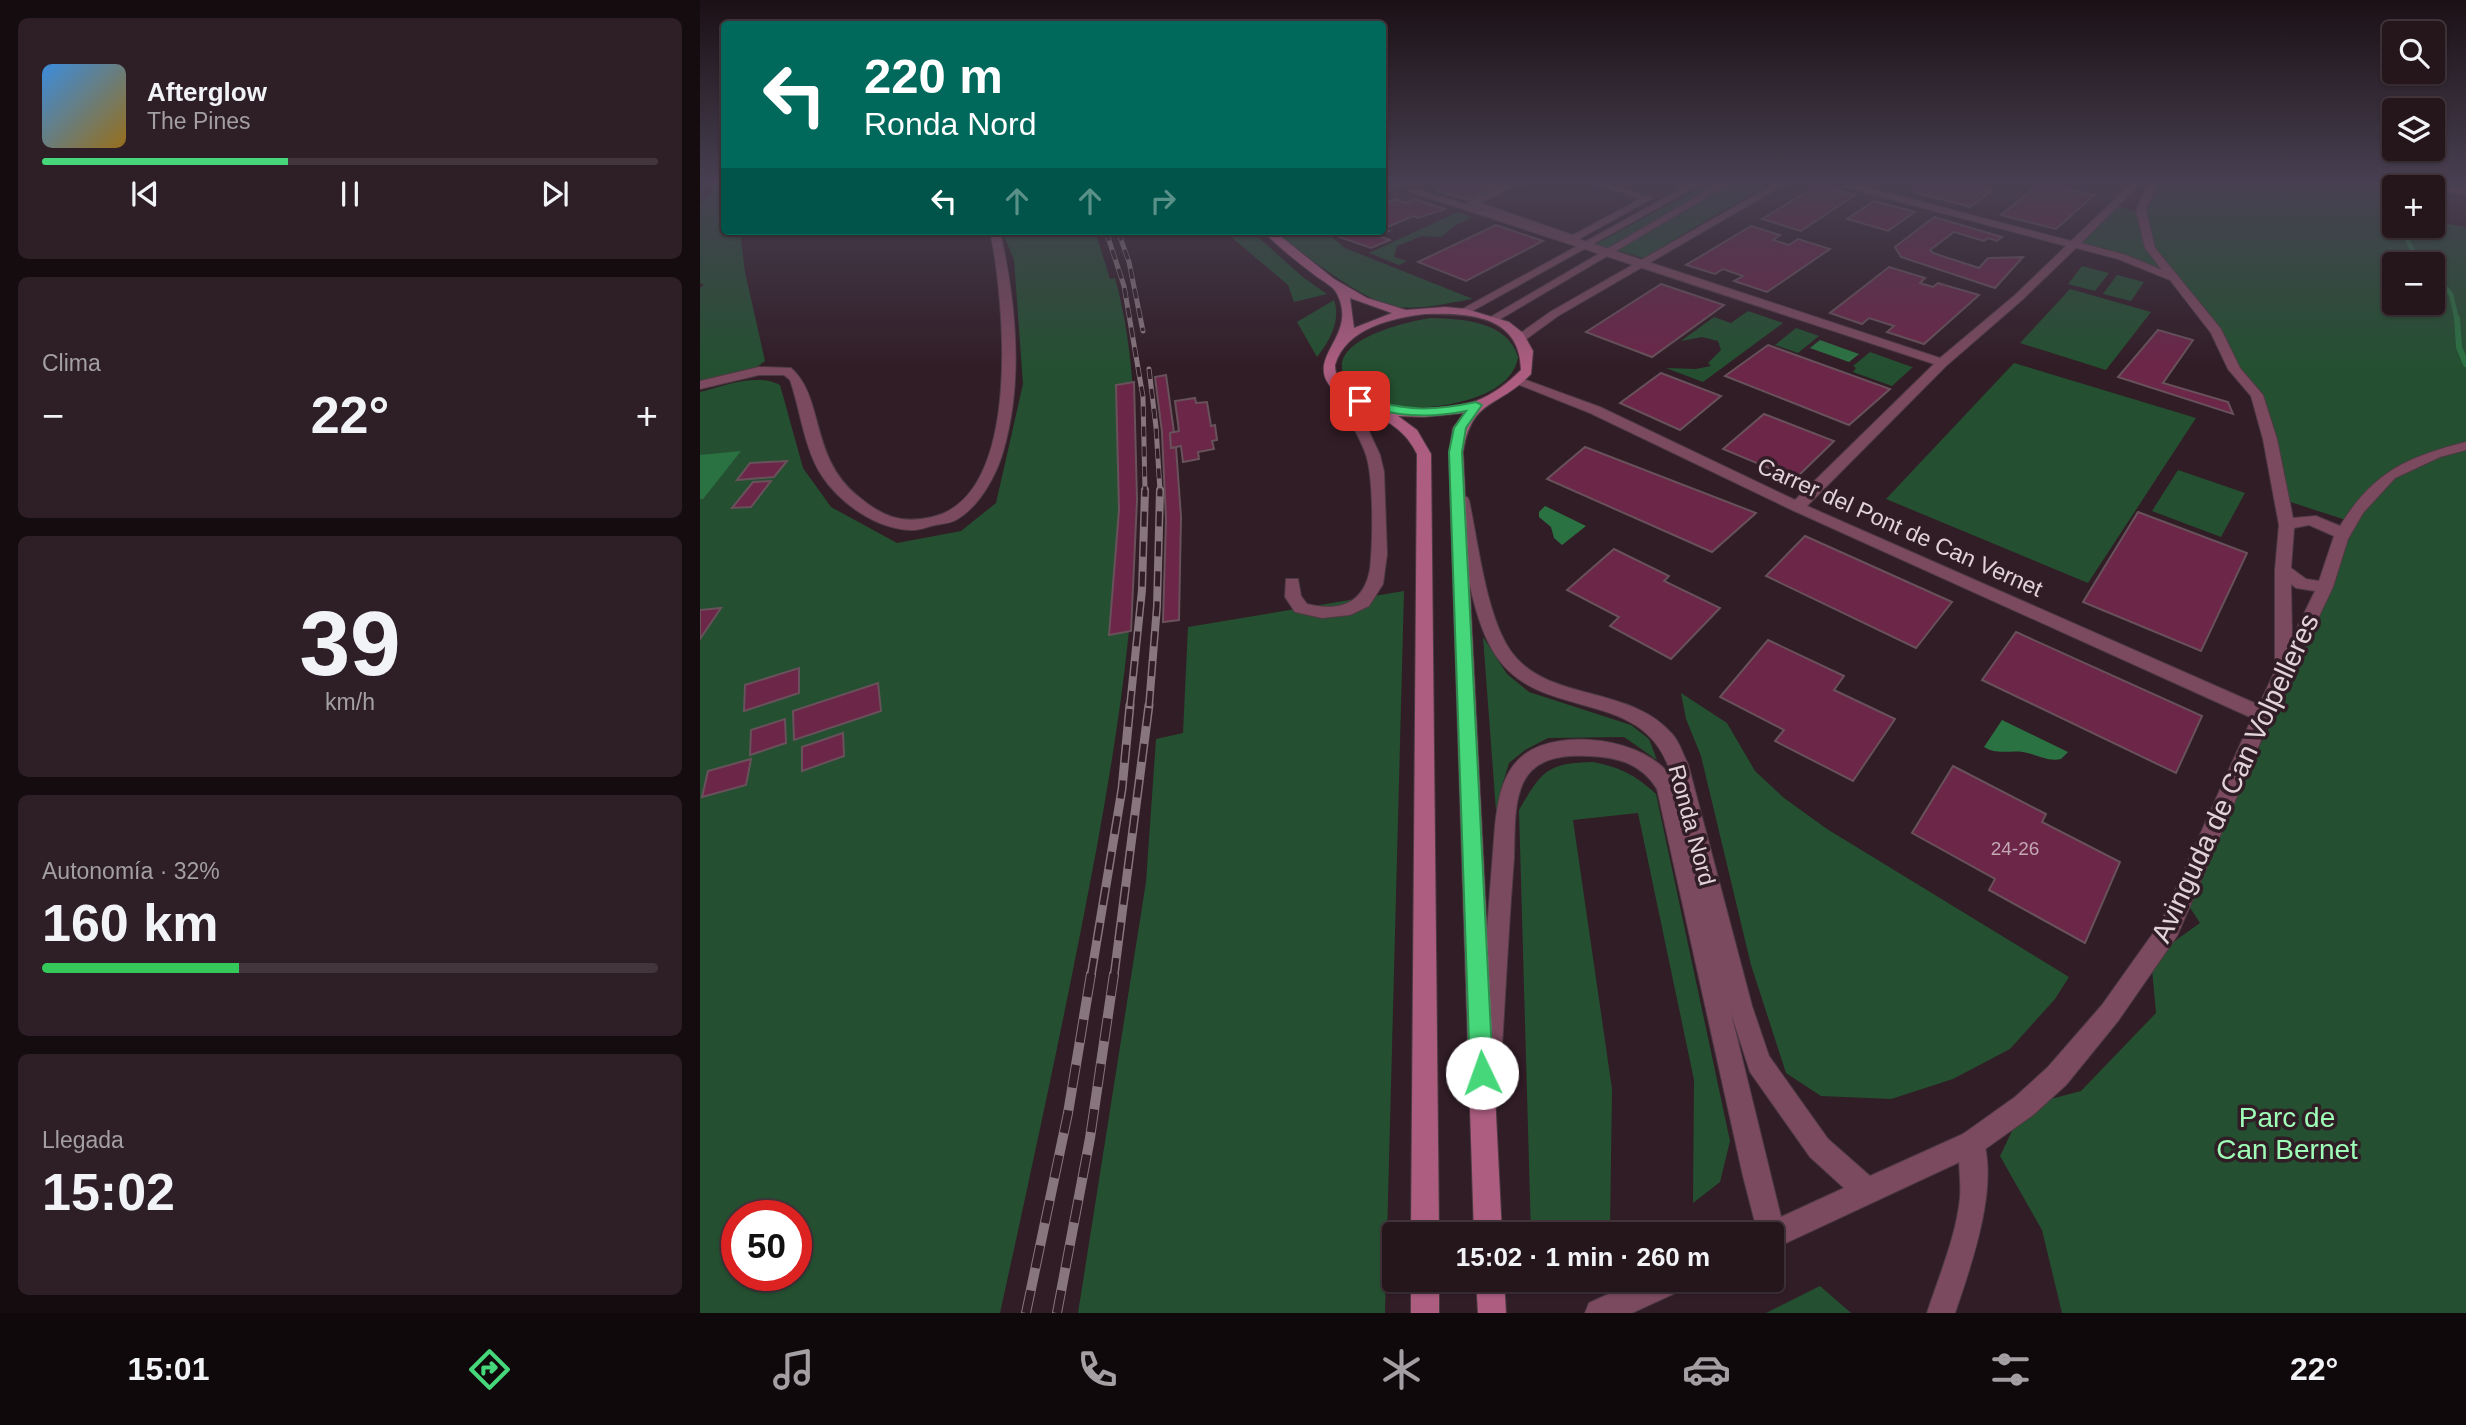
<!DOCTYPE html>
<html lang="es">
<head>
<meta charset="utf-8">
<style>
	:root { --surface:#25161c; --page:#2d1f25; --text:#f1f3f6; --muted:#a39fa3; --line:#42353b; --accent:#46d77a }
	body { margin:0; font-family:Arial,sans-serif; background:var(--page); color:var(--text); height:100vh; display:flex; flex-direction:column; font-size:26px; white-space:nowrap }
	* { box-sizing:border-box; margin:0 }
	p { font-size:23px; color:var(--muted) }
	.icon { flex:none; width:38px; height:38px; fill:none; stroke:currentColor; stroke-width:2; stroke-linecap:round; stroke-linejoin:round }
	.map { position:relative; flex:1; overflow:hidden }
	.sheet { display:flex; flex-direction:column; gap:18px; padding:18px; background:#140c0f; width:700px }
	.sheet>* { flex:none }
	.guide { position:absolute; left:21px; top:21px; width:665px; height:214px; border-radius:7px; box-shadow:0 2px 5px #0004,0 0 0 2px var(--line); background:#00695c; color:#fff; overflow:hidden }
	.fabs { position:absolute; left:1682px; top:21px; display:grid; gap:14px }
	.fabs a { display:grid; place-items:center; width:63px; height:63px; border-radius:7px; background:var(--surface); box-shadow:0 2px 5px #0004,0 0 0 2px var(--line); font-size:35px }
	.speed { position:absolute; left:21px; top:1200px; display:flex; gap:14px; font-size:35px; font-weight:700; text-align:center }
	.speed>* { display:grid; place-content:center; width:91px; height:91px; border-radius:50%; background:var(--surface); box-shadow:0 2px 5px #0004,0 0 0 2px var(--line); line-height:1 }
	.speed .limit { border:10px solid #d22; background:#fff; color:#111 }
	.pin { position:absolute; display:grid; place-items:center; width:60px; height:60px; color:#fff; margin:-30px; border-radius:14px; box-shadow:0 4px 10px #0006 }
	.me { position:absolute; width:77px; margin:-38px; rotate:357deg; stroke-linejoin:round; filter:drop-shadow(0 0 5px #0008) }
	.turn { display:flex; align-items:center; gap:24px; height:147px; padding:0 28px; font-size:32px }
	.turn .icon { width:91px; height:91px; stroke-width:2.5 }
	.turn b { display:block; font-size:49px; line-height:60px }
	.lanes { display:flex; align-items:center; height:66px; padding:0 28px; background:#0003; justify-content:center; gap:35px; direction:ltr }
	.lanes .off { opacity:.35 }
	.big { font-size:52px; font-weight:800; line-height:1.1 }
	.sheet .widget { flex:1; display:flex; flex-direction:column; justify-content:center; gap:10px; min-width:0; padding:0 24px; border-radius:10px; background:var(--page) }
	.sheet .dial { align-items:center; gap:0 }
	.dial b { font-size:91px; line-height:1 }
	.song { display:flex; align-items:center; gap:21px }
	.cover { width:84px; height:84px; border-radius:10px; background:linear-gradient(135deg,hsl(210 70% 55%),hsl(40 70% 35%)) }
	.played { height:7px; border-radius:4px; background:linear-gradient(90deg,var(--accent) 40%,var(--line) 40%) }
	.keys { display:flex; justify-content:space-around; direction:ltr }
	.heat { display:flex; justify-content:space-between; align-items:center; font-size:38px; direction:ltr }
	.charge { height:10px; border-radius:5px; background:linear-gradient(90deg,#34c759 32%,var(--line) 0) }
	.trip { position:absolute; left:682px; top:1222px; width:402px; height:70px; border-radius:7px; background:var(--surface); box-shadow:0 2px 5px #0004,0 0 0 2px var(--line); font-weight:800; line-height:70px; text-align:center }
	.dock { display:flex; height:112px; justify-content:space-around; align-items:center; background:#0f090b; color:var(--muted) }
	.dock .icon { width:49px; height:49px }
	.dock .active { color:var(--accent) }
	.dock b { font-size:32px; color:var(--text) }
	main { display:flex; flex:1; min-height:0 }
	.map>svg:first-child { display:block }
</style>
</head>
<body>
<main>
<section class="sheet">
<div class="widget">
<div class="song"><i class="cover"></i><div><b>Afterglow</b><p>The Pines</p></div></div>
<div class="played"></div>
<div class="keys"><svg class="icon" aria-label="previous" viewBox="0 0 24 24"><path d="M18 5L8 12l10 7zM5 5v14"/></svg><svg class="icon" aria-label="pause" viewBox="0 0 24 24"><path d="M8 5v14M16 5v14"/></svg><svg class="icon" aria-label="next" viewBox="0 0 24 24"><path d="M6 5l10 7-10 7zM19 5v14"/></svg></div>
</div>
<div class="widget"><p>Clima</p>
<div class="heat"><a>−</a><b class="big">22°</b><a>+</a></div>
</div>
<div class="widget dial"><b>39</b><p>km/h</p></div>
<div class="widget"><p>Autonomía · 32%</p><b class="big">160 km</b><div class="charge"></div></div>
<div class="widget"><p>Llegada</p><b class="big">15:02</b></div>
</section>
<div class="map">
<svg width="1766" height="1313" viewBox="0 0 1766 1313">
	<rect width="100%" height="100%" fill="#311d26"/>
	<!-- green -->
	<g fill="#245031" fill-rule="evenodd">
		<polygon points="11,183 24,183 24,231 40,231 45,272 65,361 54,369 0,383 0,288 4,285 0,283 0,203 14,192 8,185"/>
		<polygon points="1008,183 1070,183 943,258 896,244"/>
		<path d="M1454,183h312v8l-45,-5 -27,1v39h38l1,-18 8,15 25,4v1086h-404l-20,-83 -42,-74 24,-50 57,-15 75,-78 -5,-55 49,-35 -17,-26 98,-193 68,-183 -68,-22 -24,-104 -33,-53 -53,-64 -25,-13 -76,-20 44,-38h9l18,7v-4zM1694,264h38v39h-38z"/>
		<polygon points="758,212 772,217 753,227 741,237 722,236 697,246 694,257 707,261 699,265 669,253"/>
		<path d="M302,231h93l15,48 5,-1c16,58 19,114 21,173 4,135 -15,263 -39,395 -29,156 -63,312 -97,467h-300v-921c26,-7 56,-19 80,-7l23,83 28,39 66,36 64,-12 35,-28 27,-119 -9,-124zM37,1216h59v60h-59z"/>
		<polygon points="524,231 551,231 604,278 627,294 594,302 588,285"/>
		<path d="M572,231h53l20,17 128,51c-26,4 -55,12 -81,7 -32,-7 -91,-55 -120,-75z"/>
		<polygon points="1382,266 1409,273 1395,291 1368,284"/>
		<polygon points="1417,275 1444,282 1431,301 1403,294"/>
		<polygon points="1370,289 1451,312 1406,370 1320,343"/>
		<path d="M634,300c7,21 -4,40 -17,57l-20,-35z"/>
		<polygon points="1048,311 1083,323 1003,382 966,368 996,369 1011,366 1008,363 1021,350 1018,341 1002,337 981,341 1014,317 1031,323"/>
		<path d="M732,318c31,1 75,3 86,39 -3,20 -21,32 -39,39 -36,14 -99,20 -128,-11 -39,-42 56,-64 81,-67z"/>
		<polygon points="1096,328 1119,336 1098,353 1075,345"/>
		<polygon points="1170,352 1212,367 1213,367 1192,386 1153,372 1156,368 1153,366"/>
		<polygon points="1314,363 1496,418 1388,583 1186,499"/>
		<polygon points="1478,470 1545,493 1521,537 1452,511"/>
		<polygon points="704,591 685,1313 378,1313 446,882 456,739 483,733 488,627"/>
		<polygon points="783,637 807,674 829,692 931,725 949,739 957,760 924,737 848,738 825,750 809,763 801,789 797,824"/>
		<polygon points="981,693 1027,723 1055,771 1084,798 1127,829 1369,977 1355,999 1310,1049 1253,1079 1191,1099 1121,1096 1086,1073 1051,965 1001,756 986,719"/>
		<path d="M893,762c26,5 43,13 63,32l74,347 -10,41 -27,21 1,-123 -56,-267 -65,7 39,269 -2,138 -1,7h-78l-12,-424c23,-39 28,-47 74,-48z"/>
		<polygon points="832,1279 899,1279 899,1283 832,1294"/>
		<polygon points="1120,1286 1151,1313 1066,1313"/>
	</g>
	<!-- water -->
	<g fill="#2b7242">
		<polygon points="1120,340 1159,354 1149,362 1110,348"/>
		<polygon points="41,451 3,499 0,499 0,455"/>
		<polygon points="845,506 886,526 862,545 854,538 851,527 839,517 839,512"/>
		<path d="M1302,720l66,32 -7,7c-14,3 -25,-5 -38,-7 -14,-2 -26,3 -39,-5z"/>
	</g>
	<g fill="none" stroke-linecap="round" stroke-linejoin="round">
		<!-- stream-far1 -->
		<g stroke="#2b7242" stroke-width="4.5">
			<polyline points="1691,198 1694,210"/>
			<polyline points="1701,226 1714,254 1724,264"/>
			<polyline points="1732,273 1751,294 1757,320"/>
		</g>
		<!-- stream -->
		<polyline stroke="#2b7242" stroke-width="6" points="1757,318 1759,347 1766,364"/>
	</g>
	<!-- building -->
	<g fill="#6b2648" stroke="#68515a" stroke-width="2">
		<polygon points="682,183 707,183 682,193"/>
		<polygon points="757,183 806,183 767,200 738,191"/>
		<polygon points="1227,183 1258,183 1291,191 1270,207 1214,192"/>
		<polygon points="1341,183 1342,183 1394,195 1356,229 1301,215"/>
		<polygon points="1118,185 1155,195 1101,231 1062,219"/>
		<polygon points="695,199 705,203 714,199 745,209 718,218 713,216 683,229 689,231 679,236 690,240 671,248 639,237 646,234 639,231 682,231 682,205"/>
		<polygon points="1174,201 1215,212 1188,231 1147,219"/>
		<polygon points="1234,217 1302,237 1297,241 1288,238 1284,241 1254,232 1230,250 1233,253 1279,268 1288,258 1323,257 1295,288 1201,257 1195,247"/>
		<polygon points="796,225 843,241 766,281 718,262"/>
		<polygon points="1051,226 1080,235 1073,240 1089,245 1098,239 1130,249 1067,292 1034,281 1043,276 1023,269 1015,274 986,265"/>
		<polygon points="1189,267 1225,278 1220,283 1233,287 1238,283 1279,295 1224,344 1187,332 1194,326 1169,318 1162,324 1130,313"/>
		<polygon points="961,284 1024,305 952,357 886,332"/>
		<polygon points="1458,330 1493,340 1463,383 1528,402 1533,414 1418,377"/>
		<polygon points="1068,345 1190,389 1149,425 1025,376"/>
		<polygon points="961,373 1021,396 980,430 920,403"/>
		<polygon points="466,375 474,432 470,433 471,448 476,447 481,517 479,620 463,622 466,520 462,432 455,377"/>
		<polygon points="434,382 437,500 431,631 409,635 419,510 416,385"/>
		<polygon points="495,398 496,403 507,402 511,426 515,425 517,440 512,441 514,449 498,452 499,459 483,462 481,446 471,448 470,433 479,431 475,401"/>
		<polygon points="1064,414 1134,441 1095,479 1023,449"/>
		<polygon points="885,447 1056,513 1012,552 847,479"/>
		<polygon points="87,461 74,477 37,480 50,463"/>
		<polygon points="71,481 51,507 32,508 53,482"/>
		<polygon points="1438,512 1547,553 1501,651 1383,602"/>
		<polygon points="1105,536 1252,602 1216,648 1066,576"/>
		<polygon points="914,549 969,576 964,581 1020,608 971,659 910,626 919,617 867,590"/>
		<polygon points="21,608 0,639 0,610"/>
		<polygon points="1316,632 1502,716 1476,773 1282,680"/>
		<polygon points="1068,640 1144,676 1134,690 1195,719 1153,781 1075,741 1084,730 1020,697"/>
		<polygon points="99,668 99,693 44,711 45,685"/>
		<polygon points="178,683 181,711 94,740 93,711"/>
		<polygon points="85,719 86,743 50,755 51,730"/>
		<polygon points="143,733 144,756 102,771 102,747"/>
		<polygon points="51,759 46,785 2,797 8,771"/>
		<polygon points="1253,766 1346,814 1342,822 1420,862 1385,943 1289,890 1295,879 1212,833"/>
	</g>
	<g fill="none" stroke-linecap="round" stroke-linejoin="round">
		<defs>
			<g id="pedestrian">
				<polygon points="808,183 820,183 780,203 873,235 940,199 893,183 905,183 953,198 874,242 766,203"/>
				<polygon points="1020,183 1031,183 797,321 787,319"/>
			</g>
			<g id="minor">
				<path d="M1136,183h13l222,58 61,-58h9l-60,60 45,12 36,15 -17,-22 -9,-38 14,-27h8l-12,27 9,38 66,81 19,39 23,27 14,44 16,79 23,-2 24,10c33,-54 67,-69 126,-84v8l-26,7 -45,21 -32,35 -15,26 -15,48 -61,128 -95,221 -59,85 -52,64 -33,30 -52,37 -208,97v-15h-15l-15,-58 -86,-387c-16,-26 -40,-32 -69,-33 -24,-1 -53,1 -65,27 -10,22 -8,52 -9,75 -5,63 -8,125 -12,188l-3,9 -9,3 -9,-3 -3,-9 17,-220c3,-26 7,-55 30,-72 37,-27 122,-15 147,24 -23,-92 -126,-55 -173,-118 -28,-36 -36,-115 -44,-160l2,-3h10l2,3c9,42 17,115 41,150 36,53 121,34 163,85 7,8 10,20 15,29l64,242 17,50 59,83 42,37 93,-42 52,-37 33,-30 54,-62 59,-83 91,-204 -460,-208 -202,-97 -78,-31 1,-3h10l77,28 195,93 139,-136 -526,-173 8,-2 172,53 352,116 74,-62 52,-50 -229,-61zM1376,248l42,11 52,21 41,53 17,36 23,27 12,43 16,86 -4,45v101l-16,34 -452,-199 139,-140 76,-66zM1609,525l25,11 -15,45 -13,-2 -15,-11 3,-40zM1591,584l5,4 19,3 -23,47zM1031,1013l19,59 60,85 34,31 -63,29z"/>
				<polygon points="1676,183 1710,183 1766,188 1766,194 1732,190 1732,187 1699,187"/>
				<path d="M290,231h10c16,71 24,150 3,221 -7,24 -24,55 -47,68 -5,3 -14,4 -21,5 -8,2 -17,6 -25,5 -34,-1 -70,-27 -88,-54 -18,-28 -21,-64 -32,-96l-6,-5h-25l-59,14v-8l59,-14 32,1c34,30 18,90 68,129 24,20 43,27 73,20 92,-21 72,-219 58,-286z"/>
				<path d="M646,391l6,4 28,60 4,17 3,82 -4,30 -14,22 -19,9 -28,3 -27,-6 -10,-15 1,-18h12l3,17 6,8c32,8 57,0 63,-35 3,-26 4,-90 -4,-114 -7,-21 -21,-38 -26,-60z"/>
				<polygon points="941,1279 988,1279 984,1289 932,1313 885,1313 889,1303"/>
			</g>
			<g id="tertiary">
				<polygon points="992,183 1003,183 767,314 757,312"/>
				<polygon points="1076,183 1087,183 858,316 825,340 815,337 850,312"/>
				<path d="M1272,1130l9,4c20,48 -10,132 -26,179h-28c12,-37 29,-76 33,-115 2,-21 -5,-44 3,-64z"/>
			</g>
			<g id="secondary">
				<path d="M563,231h11l60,48 33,19 39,12 39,-3 21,2 43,13 14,11 10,18 -2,23c-33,35 -59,23 -68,78l39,782h-28l-25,-782 4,-24 11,-15 -40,4 -26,-1 19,14 14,24 8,780h-28l6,-780c-21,-44 -62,-36 -87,-68 -24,-31 30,-51 6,-94 -3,-6 -17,-13 -24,-19 -17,-13 -35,-27 -49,-42zM650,298l42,15 -38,15zM725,314c44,-1 95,1 96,56 -13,13 -27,24 -45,31 -33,12 -140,17 -141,-36 11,-37 57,-47 90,-51z"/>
				<rect x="711" y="1279" width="28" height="34"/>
				<polygon points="776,1279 804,1279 806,1313 778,1313"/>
			</g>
		</defs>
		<!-- pedestrian casing -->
		<use href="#pedestrian" stroke="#4d3a42" stroke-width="2"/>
		<!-- minor casing -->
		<use href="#minor" stroke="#4d3a42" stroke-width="2"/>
		<!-- tertiary casing -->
		<use href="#tertiary" stroke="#4d3a42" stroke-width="2"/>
		<!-- secondary casing -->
		<use href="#secondary" stroke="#4d3a42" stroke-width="2"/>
		<!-- pedestrian -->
		<use href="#pedestrian" fill="#7c4a5f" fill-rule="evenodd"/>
		<!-- minor -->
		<use href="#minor" fill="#7c4a5f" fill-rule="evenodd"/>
		<!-- tertiary -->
		<use href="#tertiary" fill="#7c4a5f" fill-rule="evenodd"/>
		<!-- secondary -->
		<use href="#secondary" fill="#ac5d80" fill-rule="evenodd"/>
		<defs>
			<g id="rail-far3">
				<polyline points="406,231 424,286 443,397 445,491"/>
				<polyline points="418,231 429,262 443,331"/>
				<polyline points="449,369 456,427 460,491"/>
			</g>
			<g id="rail-far2">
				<polyline points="430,706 442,590 445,490"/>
				<polyline points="449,706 457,606 460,490"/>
			</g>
			<g id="rail-far1">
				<polyline points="391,976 422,789 430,705"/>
				<polyline points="414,976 449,705"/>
			</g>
			<g id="rail">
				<polyline points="326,1313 368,1113 391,974"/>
				<polyline points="357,1313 390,1138 414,974"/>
			</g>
		</defs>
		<!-- rail-far3 casing -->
		<use href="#rail-far3" stroke="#87767d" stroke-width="5"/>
		<!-- rail-far2 casing -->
		<use href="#rail-far2" stroke="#87767d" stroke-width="8"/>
		<!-- rail-far1 casing -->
		<use href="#rail-far1" stroke="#87767d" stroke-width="9"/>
		<!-- rail casing -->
		<use href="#rail" stroke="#87767d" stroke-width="10"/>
		<!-- rail-far3 -->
		<use href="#rail-far3" stroke="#311d26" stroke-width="3.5" stroke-dasharray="10" stroke-linecap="butt"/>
		<!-- rail-far2 -->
		<use href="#rail-far2" stroke="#311d26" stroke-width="5" stroke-dasharray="15" stroke-linecap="butt"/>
		<!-- rail-far1 -->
		<use href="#rail-far1" stroke="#311d26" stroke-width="6" stroke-dasharray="18" stroke-linecap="butt"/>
		<!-- rail -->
		<use href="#rail" stroke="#311d26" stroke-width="8" stroke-dasharray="23" stroke-linecap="butt"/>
	</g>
	<!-- sky -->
	<linearGradient id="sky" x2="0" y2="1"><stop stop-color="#1b1015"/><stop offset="0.5" stop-color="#484052"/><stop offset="1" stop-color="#484052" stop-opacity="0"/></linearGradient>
	<rect width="1766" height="366" fill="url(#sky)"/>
	<!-- route -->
	<path fill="#46d77a" stroke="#2e8c4f" stroke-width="2" d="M660,398c47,12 68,14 116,4l6,3 -16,23 -4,24 31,621 -4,8 -7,3 -8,-3 -4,-8 -21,-621 5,-24 12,-17c-39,8 -72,5 -110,-7l-2,-3z"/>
	<g text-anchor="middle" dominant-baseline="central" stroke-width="7" stroke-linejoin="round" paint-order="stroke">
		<!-- number labels -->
		<g font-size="19" fill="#c4a8b4">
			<text x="1315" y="848">24-26</text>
		</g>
		<!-- street labels -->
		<g font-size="23" fill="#e1d3d8" stroke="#311d26">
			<text transform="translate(1200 527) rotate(24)">Carrer del Pont de Can Vernet</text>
			<text transform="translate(992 825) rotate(75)">Ronda Nord</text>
		</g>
		<!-- near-street labels -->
		<g font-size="28" fill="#e1d3d8" stroke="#311d26">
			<text transform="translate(1535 778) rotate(-65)">Avinguda de Can Volpelleres</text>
		</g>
		<!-- near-park labels -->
		<g font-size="28" fill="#9efeb7" stroke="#311d26">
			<text x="1587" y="1117">Parc de<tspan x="1587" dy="32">Can Bernet</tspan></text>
		</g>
	</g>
</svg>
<div class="fabs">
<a><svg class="icon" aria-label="search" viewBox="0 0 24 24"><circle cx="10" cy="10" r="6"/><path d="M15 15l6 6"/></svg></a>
<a><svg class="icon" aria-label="layers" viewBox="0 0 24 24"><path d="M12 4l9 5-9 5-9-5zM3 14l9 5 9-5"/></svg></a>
<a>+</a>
<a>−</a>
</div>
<div class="speed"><div class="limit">50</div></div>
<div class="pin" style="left:660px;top:401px;background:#d93025"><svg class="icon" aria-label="arrive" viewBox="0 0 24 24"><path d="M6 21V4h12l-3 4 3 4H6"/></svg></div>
<svg class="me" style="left:782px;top:1073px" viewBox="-20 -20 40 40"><circle r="19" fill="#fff"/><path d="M0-13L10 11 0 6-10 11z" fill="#46d77a"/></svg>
<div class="trip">15:02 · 1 min · 260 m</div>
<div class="guide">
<div class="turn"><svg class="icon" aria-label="left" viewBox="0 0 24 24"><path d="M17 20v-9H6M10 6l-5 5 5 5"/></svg><div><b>220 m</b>Ronda Nord</div></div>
<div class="lanes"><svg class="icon" aria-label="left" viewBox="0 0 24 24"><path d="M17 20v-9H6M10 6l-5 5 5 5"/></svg><svg class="icon off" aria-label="ahead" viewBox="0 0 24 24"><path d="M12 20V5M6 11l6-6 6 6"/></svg><svg class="icon off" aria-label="ahead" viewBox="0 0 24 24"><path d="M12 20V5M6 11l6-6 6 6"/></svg><svg class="icon off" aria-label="right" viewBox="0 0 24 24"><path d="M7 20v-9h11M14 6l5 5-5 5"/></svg></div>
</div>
</div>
</main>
<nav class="dock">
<b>15:01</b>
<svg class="icon active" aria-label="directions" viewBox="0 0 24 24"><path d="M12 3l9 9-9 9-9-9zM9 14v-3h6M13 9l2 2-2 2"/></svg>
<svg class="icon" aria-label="music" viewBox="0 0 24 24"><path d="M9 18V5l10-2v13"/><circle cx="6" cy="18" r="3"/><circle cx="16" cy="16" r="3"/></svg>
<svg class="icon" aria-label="phone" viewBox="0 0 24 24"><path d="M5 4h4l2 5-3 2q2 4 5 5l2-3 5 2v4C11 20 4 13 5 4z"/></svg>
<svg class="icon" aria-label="climate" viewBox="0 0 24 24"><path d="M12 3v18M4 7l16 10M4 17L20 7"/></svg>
<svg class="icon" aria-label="car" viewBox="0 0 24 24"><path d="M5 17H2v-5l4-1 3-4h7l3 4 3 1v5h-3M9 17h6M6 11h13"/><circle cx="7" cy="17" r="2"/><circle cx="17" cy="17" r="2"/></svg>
<svg class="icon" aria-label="filters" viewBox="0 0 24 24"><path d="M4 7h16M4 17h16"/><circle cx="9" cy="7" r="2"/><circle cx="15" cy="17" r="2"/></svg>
<b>22°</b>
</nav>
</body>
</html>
